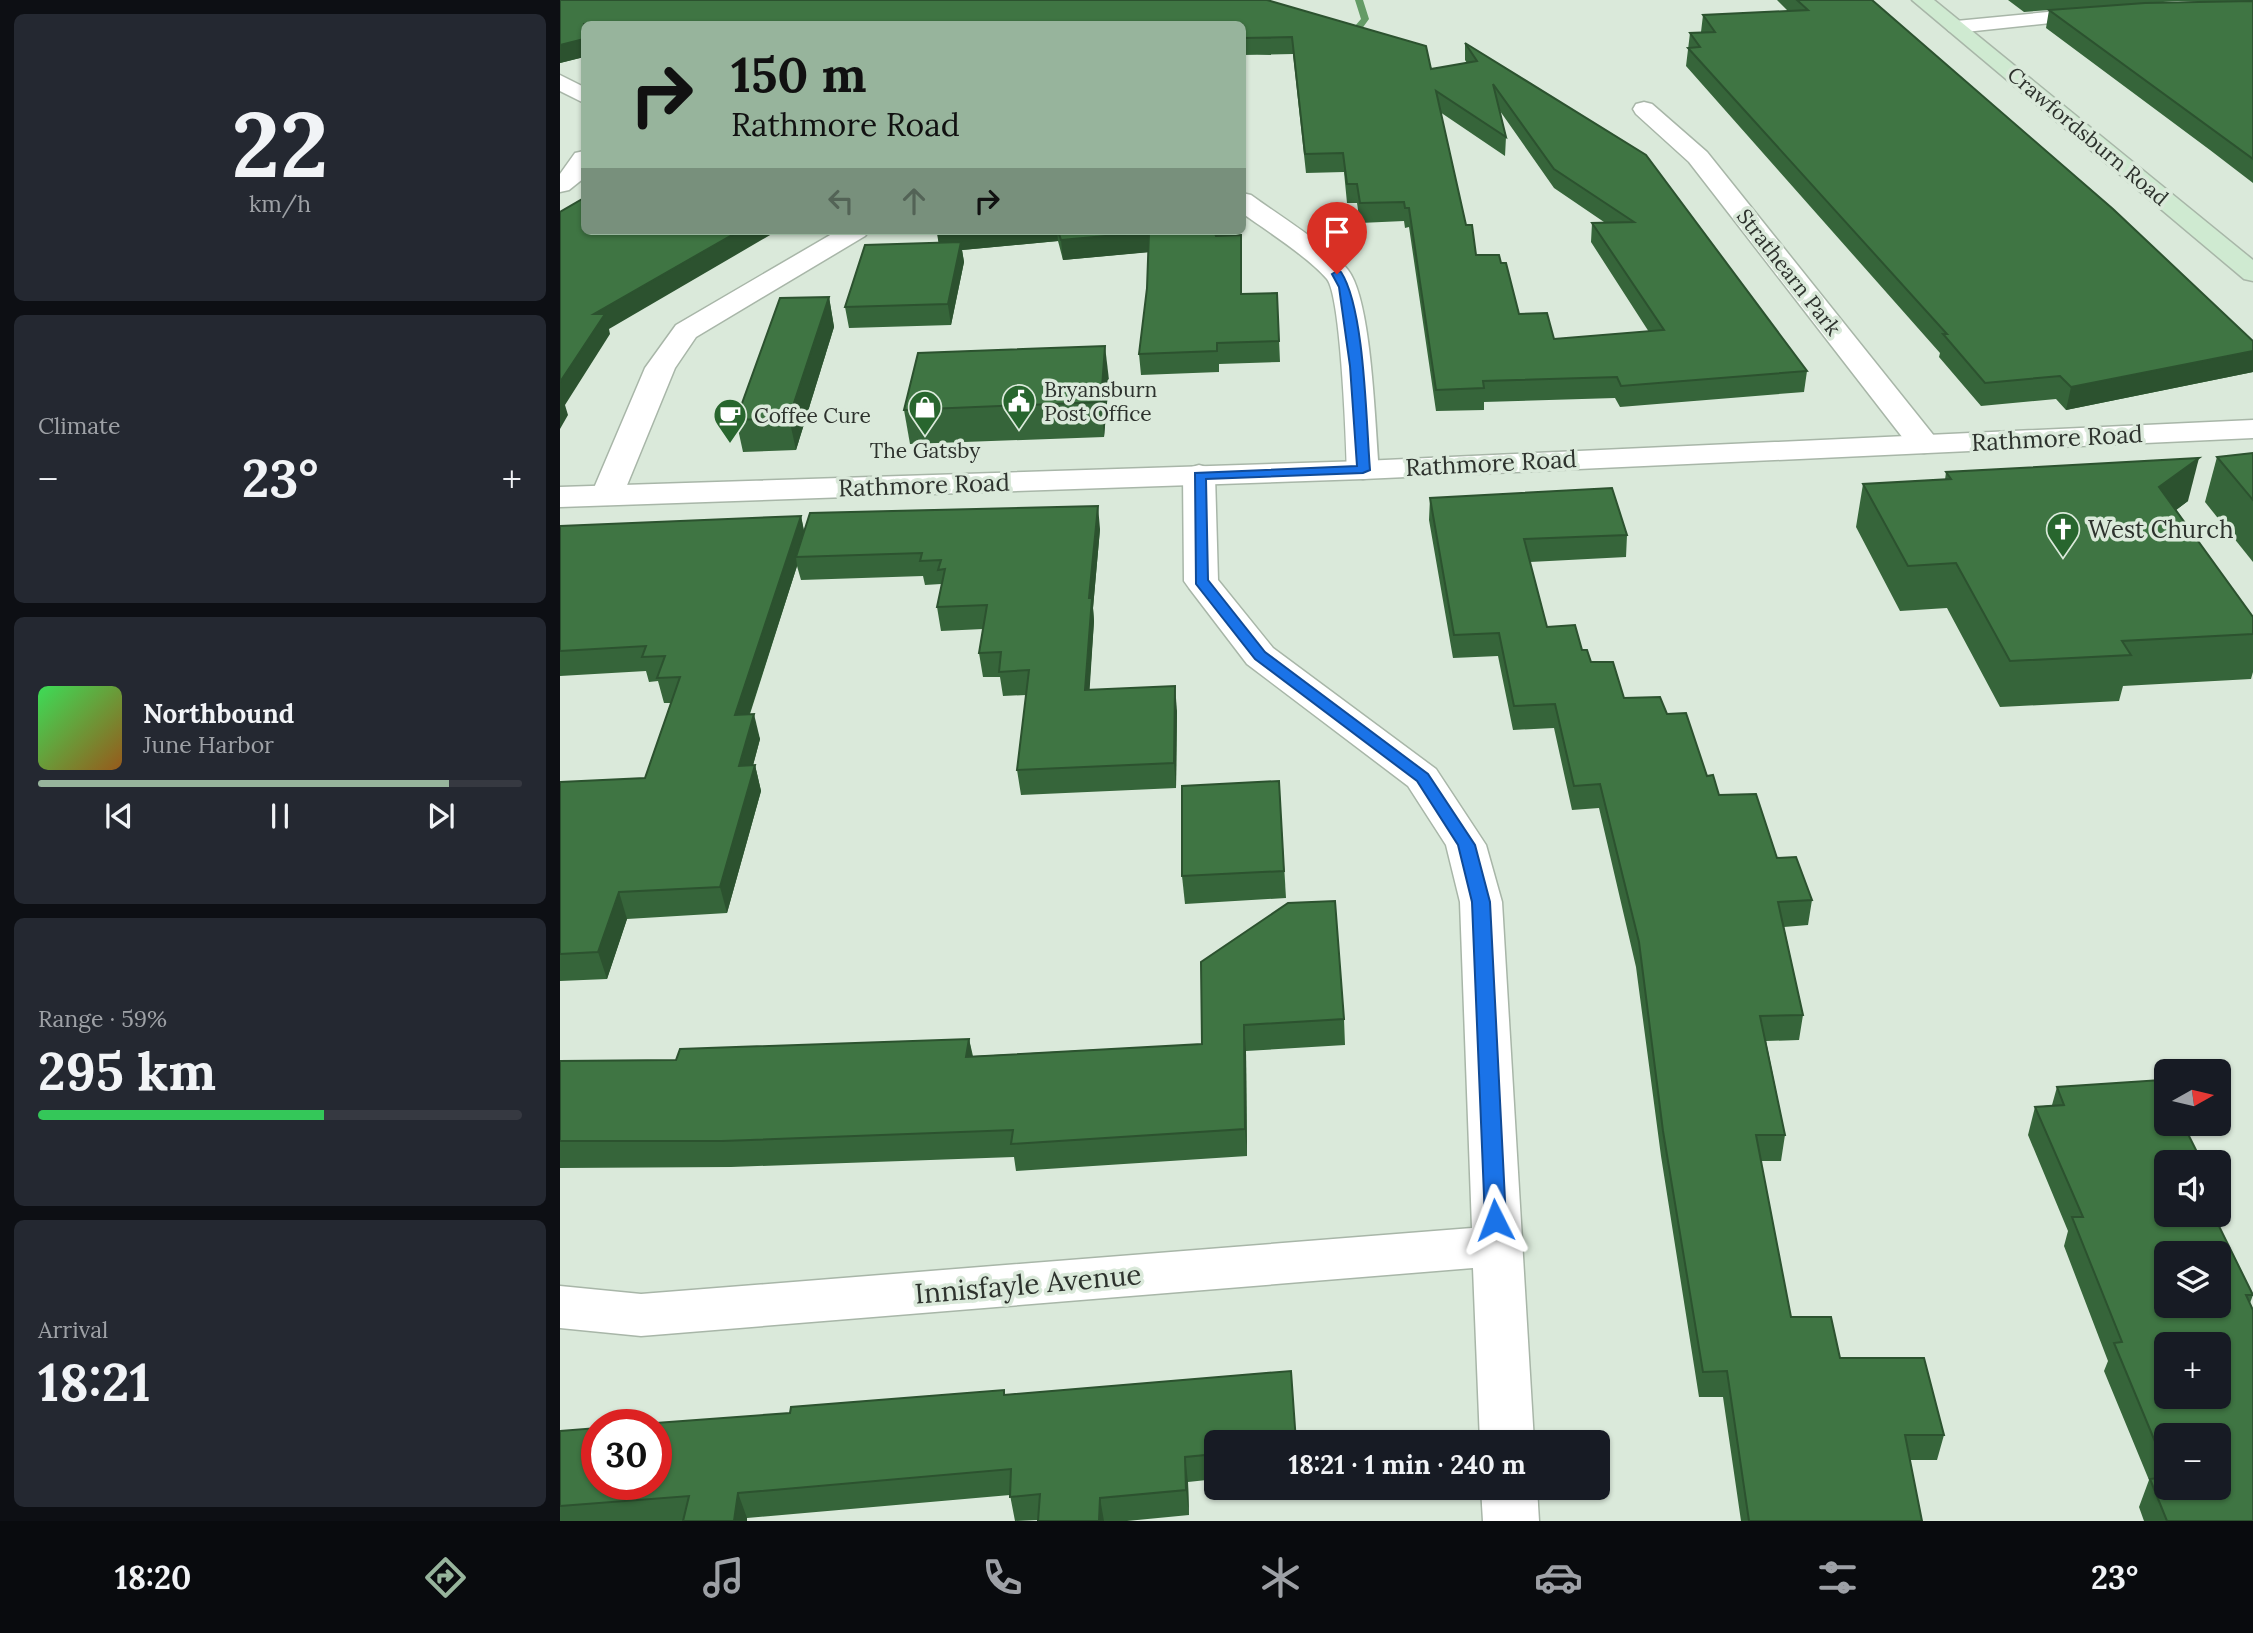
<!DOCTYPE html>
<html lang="en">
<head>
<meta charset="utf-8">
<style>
	:root { --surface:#171b24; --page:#242831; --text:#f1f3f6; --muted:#9ea1a6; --line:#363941; --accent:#97b49c }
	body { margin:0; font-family:Lora,serif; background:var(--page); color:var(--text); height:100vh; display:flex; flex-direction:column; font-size:26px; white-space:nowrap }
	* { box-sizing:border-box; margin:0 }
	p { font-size:23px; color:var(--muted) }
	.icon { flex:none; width:38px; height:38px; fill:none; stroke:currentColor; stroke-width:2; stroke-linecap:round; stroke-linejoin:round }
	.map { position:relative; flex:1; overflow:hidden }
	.sheet { display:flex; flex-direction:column; gap:14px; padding:14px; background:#0d0f14; width:560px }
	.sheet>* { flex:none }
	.guide { position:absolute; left:21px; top:21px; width:665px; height:214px; border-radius:10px; box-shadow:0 2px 5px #0004; background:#97b49c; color:#111; overflow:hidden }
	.needle { width:46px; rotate:82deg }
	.tools { position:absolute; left:1594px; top:1059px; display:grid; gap:14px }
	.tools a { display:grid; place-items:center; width:77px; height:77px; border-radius:10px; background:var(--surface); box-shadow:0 2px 5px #0004; font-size:35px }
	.speed { position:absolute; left:21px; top:1409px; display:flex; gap:14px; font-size:35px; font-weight:700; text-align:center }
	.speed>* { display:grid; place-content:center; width:91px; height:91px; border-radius:50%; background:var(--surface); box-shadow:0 2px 5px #0004; line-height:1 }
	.speed .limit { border:10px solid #d22; background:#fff; color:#111 }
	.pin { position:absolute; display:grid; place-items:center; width:60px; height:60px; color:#fff; margin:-72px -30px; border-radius:50% 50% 50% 0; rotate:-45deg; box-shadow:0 0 7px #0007 }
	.pin .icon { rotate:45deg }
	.me { position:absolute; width:77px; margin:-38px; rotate:357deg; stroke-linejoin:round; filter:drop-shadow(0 0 5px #0008) }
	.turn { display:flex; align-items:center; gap:24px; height:147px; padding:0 35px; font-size:32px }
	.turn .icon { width:91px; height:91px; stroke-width:2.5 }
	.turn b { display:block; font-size:49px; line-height:60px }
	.lanes { display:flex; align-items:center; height:66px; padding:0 35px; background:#0003; justify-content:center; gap:35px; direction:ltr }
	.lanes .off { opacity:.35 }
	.big { font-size:52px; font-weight:700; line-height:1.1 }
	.sheet .widget { flex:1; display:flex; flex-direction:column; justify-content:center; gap:10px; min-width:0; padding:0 24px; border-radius:10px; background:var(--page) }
	.sheet .dial { align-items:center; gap:0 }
	.dial b { font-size:91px; line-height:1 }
	.song { display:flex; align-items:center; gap:21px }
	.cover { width:84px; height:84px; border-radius:10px; background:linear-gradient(135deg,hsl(130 70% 55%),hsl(30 70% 35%)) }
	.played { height:7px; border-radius:4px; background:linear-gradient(90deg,var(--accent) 85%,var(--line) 85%) }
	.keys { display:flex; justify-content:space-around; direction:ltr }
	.heat { display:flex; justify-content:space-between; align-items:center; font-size:38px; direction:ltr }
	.charge { height:10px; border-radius:5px; background:linear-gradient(90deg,#34c759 59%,var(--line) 0) }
	.trip { position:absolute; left:644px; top:1430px; width:406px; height:70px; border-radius:10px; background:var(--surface); box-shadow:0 2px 5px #0004; font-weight:700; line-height:70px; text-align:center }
	.menu { display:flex; height:112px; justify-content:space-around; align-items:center; background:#090b0e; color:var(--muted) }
	.menu .icon { width:49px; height:49px }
	.menu .selected { color:var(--accent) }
	.menu b { font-size:32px; color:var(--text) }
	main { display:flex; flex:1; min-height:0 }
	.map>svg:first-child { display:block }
</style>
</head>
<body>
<main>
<section class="sheet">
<div class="widget dial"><b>22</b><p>km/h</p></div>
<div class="widget"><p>Climate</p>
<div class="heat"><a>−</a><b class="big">23°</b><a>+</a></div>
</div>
<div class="widget">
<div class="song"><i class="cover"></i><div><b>Northbound</b><p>June Harbor</p></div></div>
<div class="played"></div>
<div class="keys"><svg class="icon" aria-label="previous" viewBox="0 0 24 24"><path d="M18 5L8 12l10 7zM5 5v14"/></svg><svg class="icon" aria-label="pause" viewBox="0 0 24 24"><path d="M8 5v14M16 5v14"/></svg><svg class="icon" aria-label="next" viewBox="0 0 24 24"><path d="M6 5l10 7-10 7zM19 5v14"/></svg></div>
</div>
<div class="widget"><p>Range · 59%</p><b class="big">295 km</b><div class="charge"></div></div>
<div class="widget"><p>Arrival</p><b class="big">18:21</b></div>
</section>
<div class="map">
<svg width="1693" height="1521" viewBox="0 0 1693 1521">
	<rect width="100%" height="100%" fill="#dae9da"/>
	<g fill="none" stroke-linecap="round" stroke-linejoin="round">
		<!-- stream -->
		<polygon fill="#649b66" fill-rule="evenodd" points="795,0 803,0 809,19 801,30 776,34 776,30 795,26 801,19"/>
		<defs>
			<g id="minor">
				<polygon points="1540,7 1547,9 1550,13 1547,17 1396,33 1389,31 1386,27 1389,23 1396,21"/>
				<polygon points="0,75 24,87 24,103 0,91"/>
				<polygon points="1084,102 1092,104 1147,152 1375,437 1379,444 1375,451 1364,453 1353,451 1129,162 1076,114 1073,109 1076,104"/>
				<polygon points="24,151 24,178 9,190 0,192 0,174 15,153"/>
				<path d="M682,193l9,2c26,19 79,52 97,75 24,31 27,157 31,200l-5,7 -11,2 -11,-2 -5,-7c-1,-31 -6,-173 -20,-191 -19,-22 -60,-48 -85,-66z"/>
				<polygon points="277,231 309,231 305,236 136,337 115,368 63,495 58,502 47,505 36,502 31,495 85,368 116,325"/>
				<polygon points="639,465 650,468 655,475 658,580 713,648 876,769 926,845 942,902 974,1442 920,1442 913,1268 81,1336 0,1328 0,1286 81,1294 912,1228 900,902 886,845 848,786 687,664 629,588 624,581 623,475 628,468"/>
				<polygon points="921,1488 977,1488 979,1521 923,1521"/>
			</g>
			<polygon id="tertiary" points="1693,420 1693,438 803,479 0,507 0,487 803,461"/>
			<polygon id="secondary" points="1352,0 1374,0 1693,260 1693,281 1684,279"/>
		</defs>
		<!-- minor casing -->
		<use href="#minor" stroke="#a8b6a8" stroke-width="3"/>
		<!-- tertiary casing -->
		<use href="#tertiary" stroke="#a8b6a8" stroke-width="3"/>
		<!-- secondary casing -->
		<use href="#secondary" stroke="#a8b6a8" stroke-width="3"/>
		<!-- minor -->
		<use href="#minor" fill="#fff" fill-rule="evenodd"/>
		<!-- tertiary -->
		<use href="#tertiary" fill="#fff" fill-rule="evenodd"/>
		<!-- secondary -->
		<use href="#secondary" fill="#cfead1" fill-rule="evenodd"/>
	</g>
	<!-- wall -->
	<g fill="#36653a" fill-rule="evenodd">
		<path d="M0,0h707l164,69 36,-6 -2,-3v-17l342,328 -3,21 -184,15 -5,-9 -131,4v8l-48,1 -27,-184 -4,1 -1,-7 -44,2 -3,-20h-10l-3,-31 -38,1 -13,-119 -51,1v-31h-658v33l-24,6zM940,111l54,77 50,34 -12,1 -1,19 58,90 -95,7 -35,-25 -18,-51 -25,-8 -10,-30 -26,-113 65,44 1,-19z"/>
		<polygon points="1217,0 1312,0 1693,341 1693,372 1506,410 1496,399 1421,406 1379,357 1380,353 1126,66 1130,33 1141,32 1143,15 1228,11"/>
		<path d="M1448,0h245v183l-43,-33 -164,-122 3,-18 -25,2zM1618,1l27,1h-42z"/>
		<polygon points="377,231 654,231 656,236 682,255 682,294 717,293 720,362 659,364 659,372 581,375 579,354 587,288 588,252 503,260 498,241 402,250 404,262 391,325 289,328 285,307 379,243"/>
		<polygon points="269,297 274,327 236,450 183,452 176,420"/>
		<polygon points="549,380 544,437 350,444 344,410"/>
		<polygon points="1693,453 1693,562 1645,502 1657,457"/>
		<polygon points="1386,472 1628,501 1616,510 1693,617 1693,672 1691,679 1563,686 1559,701 1440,707 1387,608 1340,611 1296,527 1303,484 1385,480"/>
		<polygon points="870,498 1067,535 1066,557 970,562 987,627 1022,650 1031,662 1064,698 1107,714 1159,795 1217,858 1252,900 1248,925 1224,927 1243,1015 1239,1040 1206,1041 1225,1135 1221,1161 1201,1161 1231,1317 1280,1358 1384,1435 1377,1460 1350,1460 1362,1521 1181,1521 1163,1397 1139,1397 1101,1156 1076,967 1039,808 1012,810 994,728 953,730 938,656 893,658 869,520"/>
		<polygon points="241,516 244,532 540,529 533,608 534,621 529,690 617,711 616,788 461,795 457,770 466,695 443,696 440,677 423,677 419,653 423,629 381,631 377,607 381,588 381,584 365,585 363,576 241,580 237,566 190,714 200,739 193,765 195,765 201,791 167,913 67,919 47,979 0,981 0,782 85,778 111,703 104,703 98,681 89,682 86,671 0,676 0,526"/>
		<polygon points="719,781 726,898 625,904 622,876"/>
		<polygon points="641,962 784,1019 785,1045 686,1051 687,1156 456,1171 454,1157 171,1167 0,1168 0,1061 116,1060 409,1039 413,1056 642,1044"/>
		<path d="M1497,1087l109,75 87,133 -3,8 3,218h-109l-5,-14 10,-27 -45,-109 4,-10 -44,-115 4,-15 -40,-96 7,-28 17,-2zM1606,1435l53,53h-53z"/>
		<polygon points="445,1395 656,1442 656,1479 628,1482 629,1515 567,1521 478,1521 478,1520 455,1521 450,1495 187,1518 187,1521 0,1521 0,1431 230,1413"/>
	</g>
	<!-- shaded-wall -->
	<g fill="#2c522f">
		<polygon points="24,39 24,57 0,63 0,45"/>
		<polygon points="179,231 217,231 49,329 50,334 5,405 8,415 0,429 0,382 34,314"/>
		<polygon points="395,231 497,231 498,241 402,250 404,262 391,325 377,233"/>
		<polygon points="589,232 591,252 503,260 501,240"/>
		<polygon points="681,235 682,255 682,314 681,294"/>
		<polygon points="269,297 274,327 236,450 229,418"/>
		<polygon points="545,346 549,380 544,437 541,402"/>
		<polygon points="1693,351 1693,372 1506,410 1511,387"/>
		<polygon points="1639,458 1628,501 1588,531 1599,487"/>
		<polygon points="538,506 540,529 533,608 534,621 528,715 525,690 529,598"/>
		<polygon points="241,516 246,540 236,557 237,566 181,740 175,715"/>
		<polygon points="615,686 617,711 616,788 614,763"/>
		<polygon points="194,714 200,739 186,792 179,766"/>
		<polygon points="195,765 201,791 167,913 160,887"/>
		<polygon points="59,892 67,919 47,979 38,952"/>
		<polygon points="684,1025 686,1051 687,1156 685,1129"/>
		<polygon points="409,1039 414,1066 406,1057"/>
		<polygon points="625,1457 628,1482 629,1515 626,1490"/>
		<polygon points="178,1493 187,1518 187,1521 174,1521"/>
		<polygon points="540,1498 544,1521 539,1521"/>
	</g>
	<!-- building -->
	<g fill="#3f7543" stroke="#2c522f" stroke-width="2" fill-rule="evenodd">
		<path d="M0,0h707l159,46 5,23 46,-8 -12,-18 181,112 161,216 -186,15 -4,-9 -134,4 1,7 -48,2 -27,-182h-4l-1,-6 -44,1 -3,-19h-10l-4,-31 -38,1 -13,-117 -50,1v-14h-658v15l-24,6zM933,84l61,85 80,53 -42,1 72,107 -110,9 -7,-26 -28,1 -13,-51h-5l-2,-8h-23l-4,-30h-6l-30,-134 70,46z"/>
		<polygon points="1237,0 1312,0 1553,209 1693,341 1693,351 1511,387 1500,376 1425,383 1383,334 1387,334 1128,48 1140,47 1130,33 1155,32 1143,15 1248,10"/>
		<polygon points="1693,1 1693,159 1489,10 1585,3"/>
		<polygon points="24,198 24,231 179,231 34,314 45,314 0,382 0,212"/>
		<polygon points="498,231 654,231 656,236 681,235 681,294 717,293 719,341 657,343 657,351 579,354 587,288 589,232 501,240"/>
		<polygon points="401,242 388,304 285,307 305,245"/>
		<polygon points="269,297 229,418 176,420 220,298"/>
		<polygon points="545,346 541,402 344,410 358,353"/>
		<polygon points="1693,453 1693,500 1657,457"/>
		<polygon points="1639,458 1599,487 1693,617 1693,634 1562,641 1571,655 1450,661 1396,563 1348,566 1303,484 1391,479 1386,472"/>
		<polygon points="1052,488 1067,535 964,539 987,627 1015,625 1022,650 1027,650 1031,662 1053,662 1064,698 1100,697 1107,714 1126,713 1147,776 1153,775 1159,795 1196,794 1217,858 1236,857 1252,900 1218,902 1243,1015 1200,1016 1225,1135 1196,1135 1231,1317 1271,1317 1280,1358 1364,1358 1384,1435 1345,1435 1362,1521 1189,1521 1167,1371 1143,1372 1103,1131 1079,942 1040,784 1014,786 995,704 954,706 939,633 894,635 870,498"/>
		<polygon points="538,506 529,598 532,598 525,690 615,686 614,763 457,770 469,670 439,672 441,652 419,653 427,605 377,607 385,569 378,570 381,560 360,561 362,553 236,557 250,513"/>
		<polygon points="241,516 175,715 194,714 179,766 195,765 160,887 59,892 38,952 0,954 0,782 85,778 120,677 97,678 105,656 82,657 86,646 0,651 0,526"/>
		<polygon points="719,781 724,871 622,876 622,786"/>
		<polygon points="775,901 784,1019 684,1025 685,1129 451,1144 453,1130 162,1141 0,1141 0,1061 116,1060 120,1049 409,1039 406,1057 642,1044 641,962 728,903"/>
		<path d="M1601,1080l5,11v33h17l19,38h-36v52h47l40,81h-7l7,15v211h-86l-17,-42 16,-2v11h53v-53h-53v33l-52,-125 8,-1 -50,-125h11l-48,-110 29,-2 -7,-18zM1606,1253h53v53h-53zM1606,1344h53v52h-53z"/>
		<polygon points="731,1371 736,1442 656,1442 656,1454 625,1457 626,1490 540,1498 539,1521 478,1521 480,1494 450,1497 451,1469 178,1493 174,1521 123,1521 129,1496 0,1506 0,1431 37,1428 37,1484 96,1484 96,1424 82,1424 230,1413 231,1407 444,1390 444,1395"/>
	</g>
	<!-- route -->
	<path fill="#1a73e8" stroke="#114b97" stroke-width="2" d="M777,271l4,1c24,37 25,150 29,198l-7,3 -157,6 2,101 57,72 163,122 47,71 15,57 16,318 -3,6 -8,2 -7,-2 -3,-6 -13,-318 -14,-57 -41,-64 -162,-122 -59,-75 -1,-111 162,-7 -7,-100 -11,-79 -7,-13z"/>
	<!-- icons -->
	<defs>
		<symbol id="civic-pin" viewBox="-11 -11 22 30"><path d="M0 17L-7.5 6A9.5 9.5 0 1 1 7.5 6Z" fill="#28662e" stroke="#dae9da"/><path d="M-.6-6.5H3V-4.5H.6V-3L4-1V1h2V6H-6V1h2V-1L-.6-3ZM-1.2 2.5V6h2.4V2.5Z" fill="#fff"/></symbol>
		<symbol id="shop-pin" viewBox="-11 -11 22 30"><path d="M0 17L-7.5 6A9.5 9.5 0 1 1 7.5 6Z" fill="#28662e" stroke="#dae9da"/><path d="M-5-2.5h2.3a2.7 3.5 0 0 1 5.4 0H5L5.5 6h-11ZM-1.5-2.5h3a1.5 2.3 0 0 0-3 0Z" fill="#fff"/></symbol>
		<symbol id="cafe-pin" viewBox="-11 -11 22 30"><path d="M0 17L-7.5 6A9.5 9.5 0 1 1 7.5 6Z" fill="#28662e" stroke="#dae9da"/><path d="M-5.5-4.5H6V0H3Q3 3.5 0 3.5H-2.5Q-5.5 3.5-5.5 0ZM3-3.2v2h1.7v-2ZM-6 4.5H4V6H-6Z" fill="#fff"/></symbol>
		<symbol id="church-pin" viewBox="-11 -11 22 30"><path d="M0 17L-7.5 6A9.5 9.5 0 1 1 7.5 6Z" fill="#28662e" stroke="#dae9da"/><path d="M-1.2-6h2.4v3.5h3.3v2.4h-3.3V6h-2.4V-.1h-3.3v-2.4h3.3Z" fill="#fff"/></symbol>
	</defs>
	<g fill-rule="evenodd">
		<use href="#civic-pin" x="440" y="382" width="38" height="52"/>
		<use href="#shop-pin" x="346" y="388" width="38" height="52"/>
		<use href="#cafe-pin" x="151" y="396" width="38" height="52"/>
		<use href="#church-pin" x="1484" y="510" width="38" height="52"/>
	</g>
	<g text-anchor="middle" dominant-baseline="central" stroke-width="7" stroke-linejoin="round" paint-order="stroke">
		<!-- far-street labels -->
		<g font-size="21" fill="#2d322d" stroke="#dae9da">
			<text transform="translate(1528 136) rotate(40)">Crawfordsburn Road</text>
			<text transform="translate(1229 272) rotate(52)">Strathearn Park</text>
		</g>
		<!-- far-poi labels -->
		<g font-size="21" fill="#2d322d" stroke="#dae9da" text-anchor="start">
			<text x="484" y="389">Bryansburn<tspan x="484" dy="24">Post Office</tspan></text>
			<text x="194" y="415">Coffee Cure</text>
			<text x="365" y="450" text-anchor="middle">The Gatsby</text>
		</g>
		<!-- street labels -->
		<g font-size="24" fill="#2d322d" stroke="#dae9da">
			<text transform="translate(1497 438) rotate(-3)">Rathmore Road</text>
			<text transform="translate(931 463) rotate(-3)">Rathmore Road</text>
			<text transform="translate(364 485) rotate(-2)">Rathmore Road</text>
		</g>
		<!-- poi labels -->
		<g font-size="24" fill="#2d322d" stroke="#dae9da" text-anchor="start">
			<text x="1528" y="529">West Church</text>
		</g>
		<!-- near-street labels -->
		<g font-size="28" fill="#2d322d" stroke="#dae9da">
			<text transform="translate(468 1284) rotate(-5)">Innisfayle Avenue</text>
		</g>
	</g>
</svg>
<div class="tools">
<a><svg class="needle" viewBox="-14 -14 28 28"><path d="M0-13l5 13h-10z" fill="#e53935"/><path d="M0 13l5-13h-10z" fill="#9ea1a6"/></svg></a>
<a><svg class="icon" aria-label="sound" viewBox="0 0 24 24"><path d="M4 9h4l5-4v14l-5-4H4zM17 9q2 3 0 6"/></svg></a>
<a><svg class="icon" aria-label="layers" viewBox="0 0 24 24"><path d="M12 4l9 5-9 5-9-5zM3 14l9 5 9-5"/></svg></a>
<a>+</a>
<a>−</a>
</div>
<div class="speed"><div class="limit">30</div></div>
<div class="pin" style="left:777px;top:274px;background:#d93025"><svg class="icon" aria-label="arrive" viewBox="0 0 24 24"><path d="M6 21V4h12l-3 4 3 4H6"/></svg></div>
<svg class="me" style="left:935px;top:1220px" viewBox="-20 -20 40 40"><path d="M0-17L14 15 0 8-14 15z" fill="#1a73e8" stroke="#fff" stroke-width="4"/></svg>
<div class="trip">18:21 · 1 min · 240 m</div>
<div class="guide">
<div class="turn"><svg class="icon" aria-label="right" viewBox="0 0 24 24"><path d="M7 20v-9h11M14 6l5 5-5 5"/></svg><div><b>150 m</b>Rathmore Road</div></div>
<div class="lanes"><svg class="icon off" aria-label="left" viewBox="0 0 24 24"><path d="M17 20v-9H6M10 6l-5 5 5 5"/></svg><svg class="icon off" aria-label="ahead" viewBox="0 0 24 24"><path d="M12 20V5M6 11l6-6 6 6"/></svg><svg class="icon" aria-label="right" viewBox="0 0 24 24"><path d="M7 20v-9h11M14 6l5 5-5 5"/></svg></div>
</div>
</div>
</main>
<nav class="menu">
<b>18:20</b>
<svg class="icon selected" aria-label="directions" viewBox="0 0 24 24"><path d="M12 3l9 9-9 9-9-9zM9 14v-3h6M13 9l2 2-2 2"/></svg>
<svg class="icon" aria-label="music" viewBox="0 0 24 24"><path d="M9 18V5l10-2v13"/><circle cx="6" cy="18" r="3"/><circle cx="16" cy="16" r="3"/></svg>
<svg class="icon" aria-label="phone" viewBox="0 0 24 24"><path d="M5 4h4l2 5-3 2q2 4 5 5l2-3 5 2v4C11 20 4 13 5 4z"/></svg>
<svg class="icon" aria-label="climate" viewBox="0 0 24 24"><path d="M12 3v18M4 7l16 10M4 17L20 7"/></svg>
<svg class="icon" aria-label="car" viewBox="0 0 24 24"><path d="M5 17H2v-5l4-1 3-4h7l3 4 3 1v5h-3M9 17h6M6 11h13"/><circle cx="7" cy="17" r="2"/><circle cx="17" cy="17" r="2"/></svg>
<svg class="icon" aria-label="filters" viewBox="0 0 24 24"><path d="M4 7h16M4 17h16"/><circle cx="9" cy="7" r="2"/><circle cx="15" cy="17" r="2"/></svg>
<b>23°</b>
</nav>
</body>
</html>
